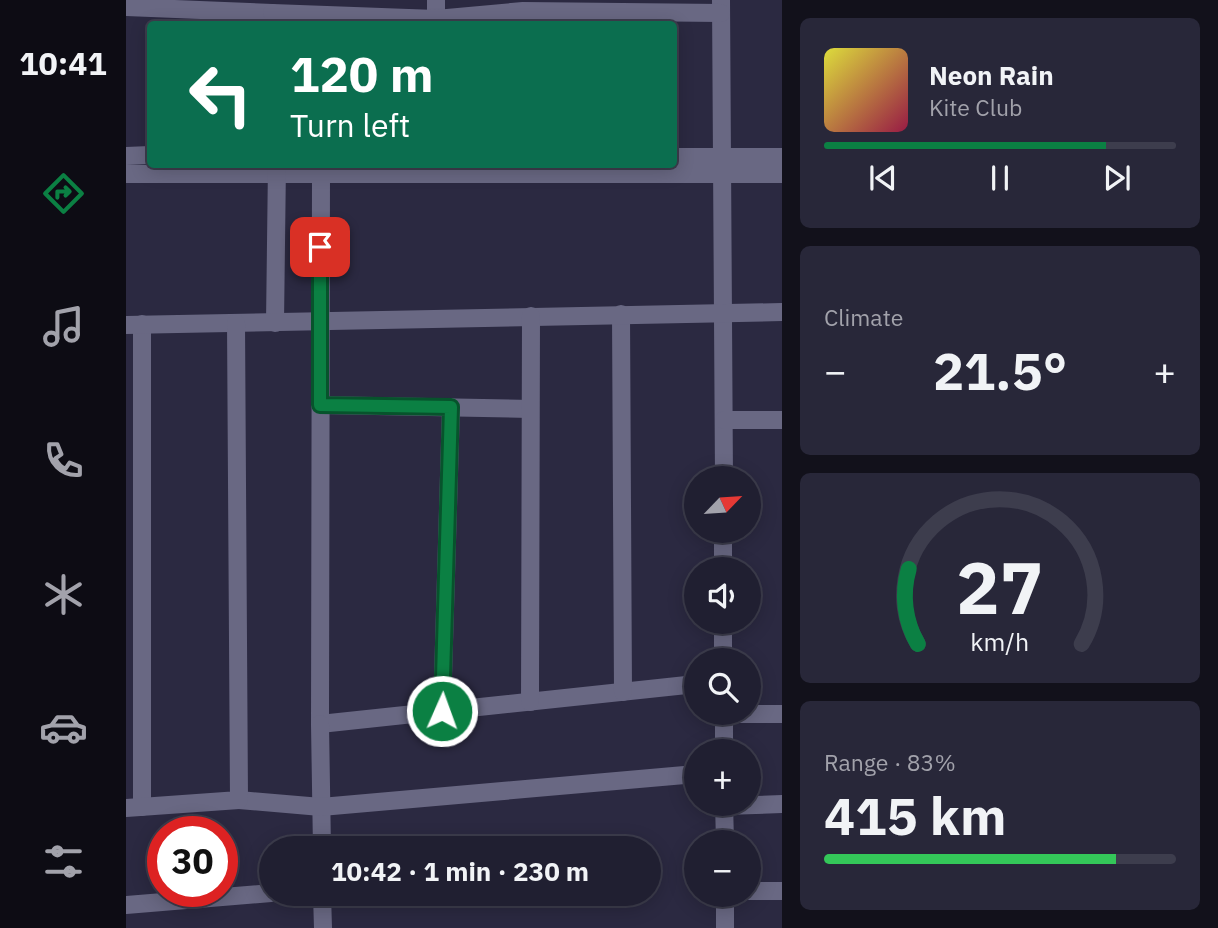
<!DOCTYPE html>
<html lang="en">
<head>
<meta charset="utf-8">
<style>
	:root { --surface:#201f31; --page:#282739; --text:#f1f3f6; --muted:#a2a2ab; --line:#3d3d4d; --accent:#0b8043 }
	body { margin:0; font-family:"IBM Plex Sans",sans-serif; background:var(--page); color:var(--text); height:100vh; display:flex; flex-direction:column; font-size:26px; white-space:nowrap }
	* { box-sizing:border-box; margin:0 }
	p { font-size:23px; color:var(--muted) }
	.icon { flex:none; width:38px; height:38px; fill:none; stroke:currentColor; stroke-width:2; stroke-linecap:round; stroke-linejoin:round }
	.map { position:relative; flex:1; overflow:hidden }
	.drawer { display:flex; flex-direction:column; gap:18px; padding:18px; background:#12111b; width:436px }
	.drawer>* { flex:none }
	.hud { position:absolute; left:21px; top:21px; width:530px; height:147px; border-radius:7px; box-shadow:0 4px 18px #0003,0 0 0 2px var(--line); background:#0b6e4f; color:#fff; overflow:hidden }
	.needle { width:46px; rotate:65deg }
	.fabs { position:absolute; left:558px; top:466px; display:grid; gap:14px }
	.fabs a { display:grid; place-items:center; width:77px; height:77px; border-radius:50%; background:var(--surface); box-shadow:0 4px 18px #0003,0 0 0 2px var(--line); font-size:35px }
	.speed { position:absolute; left:21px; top:816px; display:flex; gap:14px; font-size:35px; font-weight:700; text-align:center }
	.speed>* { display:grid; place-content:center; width:91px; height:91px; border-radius:50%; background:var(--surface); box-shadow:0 4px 18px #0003,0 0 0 2px var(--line); line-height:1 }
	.speed .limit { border:10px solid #d22; background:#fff; color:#111 }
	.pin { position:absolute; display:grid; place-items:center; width:60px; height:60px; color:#fff; margin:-30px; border-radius:14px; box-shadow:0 4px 10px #0006 }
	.me { position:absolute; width:77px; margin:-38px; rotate:2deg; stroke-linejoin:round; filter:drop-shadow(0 0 5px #0008) }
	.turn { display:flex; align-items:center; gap:24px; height:147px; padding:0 28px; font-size:32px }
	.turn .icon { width:91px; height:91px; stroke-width:2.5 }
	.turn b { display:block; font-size:49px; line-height:60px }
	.big { font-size:52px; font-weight:800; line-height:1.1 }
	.drawer .widget { flex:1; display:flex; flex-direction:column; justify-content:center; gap:10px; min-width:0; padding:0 24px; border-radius:10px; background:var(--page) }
	.drawer .dial { align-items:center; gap:0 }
	.dial svg { height:182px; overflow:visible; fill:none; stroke:var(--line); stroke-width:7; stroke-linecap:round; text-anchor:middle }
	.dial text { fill:var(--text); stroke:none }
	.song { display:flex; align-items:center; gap:21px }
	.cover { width:84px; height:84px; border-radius:10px; background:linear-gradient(135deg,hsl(60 70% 55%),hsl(340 70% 35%)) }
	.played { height:7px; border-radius:4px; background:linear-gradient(90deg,var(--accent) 80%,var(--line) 80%) }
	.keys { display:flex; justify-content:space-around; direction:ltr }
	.heat { display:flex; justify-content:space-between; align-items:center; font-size:38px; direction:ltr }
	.charge { height:10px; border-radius:5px; background:linear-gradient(90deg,#34c759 83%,var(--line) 0) }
	.trip { position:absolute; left:133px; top:836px; width:402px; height:70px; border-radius:35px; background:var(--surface); box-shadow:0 4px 18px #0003,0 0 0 2px var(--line); font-weight:800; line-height:70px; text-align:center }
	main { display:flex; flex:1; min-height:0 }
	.tabs { display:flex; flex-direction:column; width:126px; justify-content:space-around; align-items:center; background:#0d0c14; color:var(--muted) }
	.tabs .icon { width:49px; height:49px }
	.tabs .current { color:var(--accent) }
	.tabs b { font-size:32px; color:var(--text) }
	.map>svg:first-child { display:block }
</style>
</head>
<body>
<main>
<nav class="tabs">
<b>10:41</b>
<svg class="icon current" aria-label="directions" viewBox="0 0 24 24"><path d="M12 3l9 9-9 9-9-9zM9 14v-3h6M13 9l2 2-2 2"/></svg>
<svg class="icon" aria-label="music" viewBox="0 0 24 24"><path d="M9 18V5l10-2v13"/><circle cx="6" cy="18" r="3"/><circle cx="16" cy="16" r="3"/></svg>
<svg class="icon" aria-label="phone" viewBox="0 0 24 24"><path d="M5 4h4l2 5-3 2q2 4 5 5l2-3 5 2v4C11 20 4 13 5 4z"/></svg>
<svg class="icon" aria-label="climate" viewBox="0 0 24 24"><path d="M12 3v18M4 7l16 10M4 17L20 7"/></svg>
<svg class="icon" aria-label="car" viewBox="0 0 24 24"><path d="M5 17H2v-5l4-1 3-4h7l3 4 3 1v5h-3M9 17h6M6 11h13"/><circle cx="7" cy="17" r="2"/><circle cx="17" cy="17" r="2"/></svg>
<svg class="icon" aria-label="filters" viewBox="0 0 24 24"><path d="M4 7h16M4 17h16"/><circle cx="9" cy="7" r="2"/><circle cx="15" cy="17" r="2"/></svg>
</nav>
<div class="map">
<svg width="657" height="928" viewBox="0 0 657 928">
	<rect width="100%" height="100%" fill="#2b2941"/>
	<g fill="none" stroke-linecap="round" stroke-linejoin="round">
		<!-- minor -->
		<g stroke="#696883" stroke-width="18">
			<polyline points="310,0 310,19"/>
			<polyline points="595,0 598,478"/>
			<polyline points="0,7 146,13 146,24"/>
			<polyline points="146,13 310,19 397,11 595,13"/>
			<polyline points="0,156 24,155"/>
			<polyline points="548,157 657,157"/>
			<polyline points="195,172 194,724 570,684"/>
			<polyline points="0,174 657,174"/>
			<polyline points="495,314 497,692"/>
			<polyline points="149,323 151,164"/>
			<polyline points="16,324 16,807"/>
			<polyline points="0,325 657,312"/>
			<polyline points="194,405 404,409"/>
			<polyline points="598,420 657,420"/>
			<polyline points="597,569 597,530"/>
			<polyline points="597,660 597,621"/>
			<polyline points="404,702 405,316"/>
			<polyline points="316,711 325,407"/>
			<polyline points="598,712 598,751"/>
			<polyline points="598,714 657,714"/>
			<polyline points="194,724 196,849"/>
			<polyline points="113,800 195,807 570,774"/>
			<polyline points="598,803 599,842"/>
			<polyline points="598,806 657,804"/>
			<polyline points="0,808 113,800 110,323"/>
			<polyline points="623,891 657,891"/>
			<polyline points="196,894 197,928"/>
			<polyline points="599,894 599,928"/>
			<polyline points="0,905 145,893"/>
		</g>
	</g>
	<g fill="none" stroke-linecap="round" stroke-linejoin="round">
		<defs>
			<polyline id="route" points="194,247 194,405 325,407 316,711"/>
		</defs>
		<!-- route casing -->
		<use href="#route" stroke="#07532c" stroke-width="18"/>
		<!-- route -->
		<use href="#route" stroke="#0b8043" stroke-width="12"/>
	</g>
</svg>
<div class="fabs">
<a><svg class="needle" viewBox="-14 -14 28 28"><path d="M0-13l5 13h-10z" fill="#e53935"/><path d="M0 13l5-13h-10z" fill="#a2a2ab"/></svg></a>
<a><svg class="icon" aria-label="sound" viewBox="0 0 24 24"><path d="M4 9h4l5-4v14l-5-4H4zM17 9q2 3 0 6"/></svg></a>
<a><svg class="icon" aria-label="search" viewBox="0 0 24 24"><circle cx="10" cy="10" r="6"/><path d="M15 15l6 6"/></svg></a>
<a>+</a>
<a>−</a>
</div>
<div class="speed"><div class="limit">30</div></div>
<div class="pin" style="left:194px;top:247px;background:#d93025"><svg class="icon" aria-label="arrive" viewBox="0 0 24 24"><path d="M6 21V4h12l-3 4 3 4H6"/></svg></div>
<svg class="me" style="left:316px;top:711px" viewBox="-20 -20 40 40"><circle r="17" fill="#0b8043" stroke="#fff" stroke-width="3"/><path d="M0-11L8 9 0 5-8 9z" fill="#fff"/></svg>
<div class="trip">10:42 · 1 min · 230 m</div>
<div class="hud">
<div class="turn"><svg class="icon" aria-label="left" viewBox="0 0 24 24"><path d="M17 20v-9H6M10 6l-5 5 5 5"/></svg><div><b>120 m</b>Turn left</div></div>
</div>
</div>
<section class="drawer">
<div class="widget">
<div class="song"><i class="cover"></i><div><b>Neon Rain</b><p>Kite Club</p></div></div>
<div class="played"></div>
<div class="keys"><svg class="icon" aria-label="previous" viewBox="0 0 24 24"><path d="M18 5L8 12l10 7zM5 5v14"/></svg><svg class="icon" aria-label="pause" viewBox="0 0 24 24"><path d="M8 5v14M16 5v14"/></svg><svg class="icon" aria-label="next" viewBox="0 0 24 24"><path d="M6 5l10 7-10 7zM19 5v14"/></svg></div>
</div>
<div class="widget"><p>Climate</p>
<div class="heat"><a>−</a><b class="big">21.5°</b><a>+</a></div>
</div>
<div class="widget dial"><svg viewBox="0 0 100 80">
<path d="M14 69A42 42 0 1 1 86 69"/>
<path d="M14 69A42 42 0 0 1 10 36" stroke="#0b8043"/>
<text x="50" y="56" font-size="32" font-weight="700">27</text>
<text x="50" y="72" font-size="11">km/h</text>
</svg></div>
<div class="widget"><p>Range · 83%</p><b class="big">415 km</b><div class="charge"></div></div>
</section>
</main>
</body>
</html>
